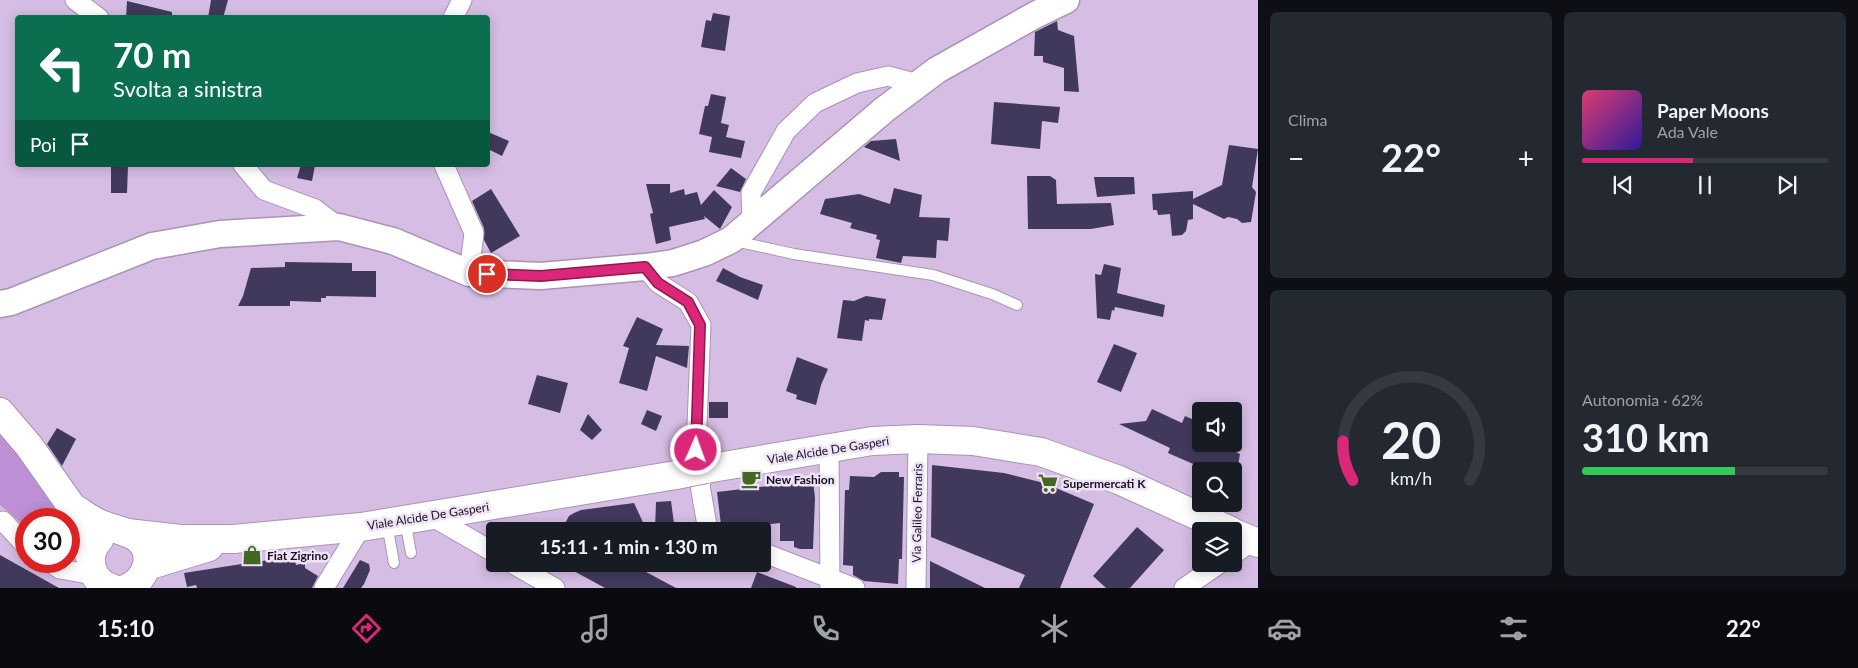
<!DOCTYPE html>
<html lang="it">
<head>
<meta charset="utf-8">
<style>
	:root { --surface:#171b24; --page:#242831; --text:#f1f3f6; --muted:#9ea1a6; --line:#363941; --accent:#db2777 }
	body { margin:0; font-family:Lato,sans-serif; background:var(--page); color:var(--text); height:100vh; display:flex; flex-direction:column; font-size:19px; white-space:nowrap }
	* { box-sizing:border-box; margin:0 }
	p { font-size:16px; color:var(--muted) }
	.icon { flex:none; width:28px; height:28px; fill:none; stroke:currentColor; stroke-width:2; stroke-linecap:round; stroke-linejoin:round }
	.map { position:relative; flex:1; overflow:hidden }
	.drawer { display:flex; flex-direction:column; gap:12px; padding:12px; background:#0d0f14; width:600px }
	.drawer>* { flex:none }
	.guide { position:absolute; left:15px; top:15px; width:475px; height:152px; border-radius:5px; box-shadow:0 2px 12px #0003; background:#0b6e4f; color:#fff; overflow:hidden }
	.buttons { position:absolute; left:1192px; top:402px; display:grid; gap:10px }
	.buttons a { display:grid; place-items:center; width:50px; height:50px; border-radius:5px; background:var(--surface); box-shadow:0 2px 12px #0003; font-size:25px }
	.speed { position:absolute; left:15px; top:508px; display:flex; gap:10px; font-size:25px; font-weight:700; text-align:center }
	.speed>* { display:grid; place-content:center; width:65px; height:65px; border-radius:50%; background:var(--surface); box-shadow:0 2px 12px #0003; line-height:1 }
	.speed .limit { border:8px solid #d22; background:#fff; color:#111 }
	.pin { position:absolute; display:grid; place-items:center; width:42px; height:42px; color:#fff; margin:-21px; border:2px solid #fff; border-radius:50%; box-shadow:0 1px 5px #0007 }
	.me { position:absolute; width:55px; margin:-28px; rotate:2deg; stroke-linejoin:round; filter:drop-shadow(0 0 4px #0008) }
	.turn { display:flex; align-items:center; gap:18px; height:105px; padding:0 15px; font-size:22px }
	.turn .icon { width:65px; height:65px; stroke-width:2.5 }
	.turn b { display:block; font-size:35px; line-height:42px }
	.then { display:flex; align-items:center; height:48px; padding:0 15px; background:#0003; gap:10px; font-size:19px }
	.big { font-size:38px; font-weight:700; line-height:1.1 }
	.drawer .widget { flex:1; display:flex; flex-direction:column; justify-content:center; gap:8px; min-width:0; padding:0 18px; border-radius:8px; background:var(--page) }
	.drawer .dial { align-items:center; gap:0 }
	.dial svg { height:130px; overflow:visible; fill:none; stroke:var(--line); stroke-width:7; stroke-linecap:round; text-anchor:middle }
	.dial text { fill:var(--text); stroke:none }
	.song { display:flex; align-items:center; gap:15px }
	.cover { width:60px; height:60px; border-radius:8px; background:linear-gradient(135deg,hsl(340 70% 55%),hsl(250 70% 35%)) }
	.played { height:5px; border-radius:2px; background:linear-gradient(90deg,var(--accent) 45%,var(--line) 45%) }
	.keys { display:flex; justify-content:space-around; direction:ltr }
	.heat { display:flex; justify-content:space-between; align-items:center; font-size:28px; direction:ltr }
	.charge { height:8px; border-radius:4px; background:linear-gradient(90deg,#34c759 62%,var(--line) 0) }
	.drawer .tiles { flex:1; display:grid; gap:12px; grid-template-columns:repeat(2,1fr) }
	.trip { position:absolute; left:486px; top:522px; width:285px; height:50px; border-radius:5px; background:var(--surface); box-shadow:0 2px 12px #0003; font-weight:700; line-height:50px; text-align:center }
	.tab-bar { display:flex; height:80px; justify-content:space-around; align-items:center; background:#090b0e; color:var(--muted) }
	.tab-bar .icon { width:35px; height:35px }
	.tab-bar .on { color:var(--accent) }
	.tab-bar b { font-size:22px; color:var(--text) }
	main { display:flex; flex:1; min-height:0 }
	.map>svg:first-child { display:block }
</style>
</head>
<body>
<main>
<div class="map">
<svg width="1258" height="588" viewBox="0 0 1258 588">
	<rect width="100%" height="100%" fill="#d5bde3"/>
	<!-- green -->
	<polygon fill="#bd90d6" points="0,425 33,464 63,519 26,519 26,527 0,505"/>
	<!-- building -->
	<g fill="#41395b">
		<polygon points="211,0 228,0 223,18 208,18"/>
		<polygon points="127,1 172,12 172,18 126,18"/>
		<polygon points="713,13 730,16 725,51 701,47 706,20 711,21"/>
		<polygon points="1057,21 1058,30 1074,36 1079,92 1064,91 1064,68 1043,62 1043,56 1034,56 1035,32"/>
		<polygon points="711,94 726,97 721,123 729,125 726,137 745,141 741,158 709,152 712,137 699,134 705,106 708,106"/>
		<polygon points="994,102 1060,107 1058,123 1042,121 1040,149 991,144"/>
		<polygon points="488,132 509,141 502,156 488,149"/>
		<polygon points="896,139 900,161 864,147 871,141"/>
		<polygon points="1229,145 1258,149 1252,187 1256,192 1251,222 1242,223 1237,219 1228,217 1224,219 1193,204 1193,219 1188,220 1186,231 1182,235 1172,236 1170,214 1158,215 1157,210 1153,210 1152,194 1193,191 1193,199 1222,185"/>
		<polygon points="111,165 128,165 127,193 111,193"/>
		<polygon points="301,165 315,165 312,181 297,178"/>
		<polygon points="731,168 746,179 740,192 716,186"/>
		<polygon points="1027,176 1050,176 1056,180 1057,204 1111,203 1114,225 1091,229 1028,229"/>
		<polygon points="1094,177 1134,177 1135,194 1097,197"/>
		<polygon points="646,184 670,184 670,193 684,189 685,195 697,192 701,205 714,190 732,207 720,229 704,216 705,219 669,227 671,240 656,244 650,214 653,213"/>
		<polygon points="894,188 922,195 919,217 950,218 948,241 937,240 936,258 903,256 901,263 876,258 880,240 876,239 877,235 850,228 852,223 820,214 825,199 859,194 890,204"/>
		<polygon points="491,189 520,236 491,253 484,240 484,228 472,201"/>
		<polygon points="285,262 352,263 352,271 376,271 376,297 326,296 326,298 321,298 321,302 290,301 290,306 238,306 243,296 251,268 285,267"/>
		<polygon points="1104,264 1121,268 1117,293 1165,305 1163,317 1115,307 1114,311 1112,310 1110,320 1097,318 1095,274 1101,275"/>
		<polygon points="723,268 740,277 763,285 758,300 716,281"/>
		<polygon points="866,296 886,299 882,320 869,319 869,321 865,320 862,341 837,338 843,300 854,301"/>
		<polygon points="637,317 663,329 656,345 689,346 687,368 656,356 647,391 619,383 629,348 623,346"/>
		<polygon points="1114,344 1137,353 1121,392 1097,382"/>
		<polygon points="797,357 828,369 821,385 816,405 796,399 797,395 786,391"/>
		<polygon points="537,375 568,383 560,413 528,404"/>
		<rect x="709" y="402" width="19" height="16"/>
		<polygon points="1152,409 1182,423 1185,416 1201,423 1201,444 1219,444 1240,454 1237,471 1198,471 1200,467 1168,453 1170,448 1119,424 1146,421"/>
		<polygon points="647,410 662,416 656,431 641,424"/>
		<polygon points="588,414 602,430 592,440 580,430"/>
		<polygon points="57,428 76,439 62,466 47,444"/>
		<polygon points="932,465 1004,473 1044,483 1094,504 1060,588 1019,588 1025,575 931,537"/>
		<polygon points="881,472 899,472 899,477 904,477 902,559 899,559 898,584 864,581 853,575 853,566 843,565 845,490 849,490 850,476 874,477"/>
		<polygon points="813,481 815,498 813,549 800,549 794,547 794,541 780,541 780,523 736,528 735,524 721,525 717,492"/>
		<polygon points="671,501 675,531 655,531 656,502"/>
		<polygon points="634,503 647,531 561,531 569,516 574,513 581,510"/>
		<polygon points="1137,527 1164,550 1130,588 1106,588 1093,576"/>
		<polygon points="0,555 59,588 0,588"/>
		<polygon points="294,556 296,565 305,563 305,568 318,576 312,588 197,588 196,585 187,587 184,573"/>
		<polygon points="360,560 369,564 370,570 364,584 361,588 343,588"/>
		<polygon points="930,561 985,588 930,588"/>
		<polygon points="561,564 631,564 676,588 605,588"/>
		<polygon points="757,572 796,587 796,588 751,588"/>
	</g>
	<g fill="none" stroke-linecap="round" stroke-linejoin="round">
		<defs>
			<g id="service">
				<polyline points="735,241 794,254 933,275 992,294 1017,305"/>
				<polyline points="405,520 411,553"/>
				<polyline points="387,524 394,563"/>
			</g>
			<g id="minor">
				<polyline points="75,0 99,18"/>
				<polyline points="453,18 462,0"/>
				<polyline points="243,165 264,190 315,209 339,227"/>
				<polyline points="444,165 474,233 469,273"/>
				<polyline points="752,221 751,193 786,131 815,103 857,83 888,76 918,84"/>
				<polyline points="645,267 658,283 688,302 701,325 696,450 701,491 708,531"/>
				<polyline points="829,449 830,588"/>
				<polyline points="431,516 495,553"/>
				<polyline points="3,521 26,546"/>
				<polyline points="762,552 855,588"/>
				<polyline points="1234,554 1252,541"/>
				<polyline points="48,561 60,569 94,575"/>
				<polyline points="513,564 555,588"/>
				<polyline points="324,588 361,527"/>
				<polyline points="916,588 918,439"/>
				<polyline points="1184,588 1219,564"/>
			</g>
			<polyline id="secondary" points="0,304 11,302 152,246 220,234 339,227 393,241 469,273 541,276 645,267 673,263 704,253 731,240 885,109 937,70 1035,15 1066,0"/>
			<g id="primary">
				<polyline points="0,412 29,446 72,507 90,557"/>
				<polyline points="706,469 872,441 918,439 973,441 1041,452 1119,480 1231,531"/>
				<path d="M72,507c9,5 17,12 26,16 11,5 28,8 36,13 23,14 14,43 -7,52"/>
				<polyline points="127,533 181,539 234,539 361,527 676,475"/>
				<polyline points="1234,533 1258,543"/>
				<path d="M99,540c-15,16 -8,43 13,48"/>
				<polyline points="147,566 209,547"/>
			</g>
		</defs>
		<!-- service casing -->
		<use href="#service" stroke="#aa93b7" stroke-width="12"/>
		<!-- minor casing -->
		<use href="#minor" stroke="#aa93b7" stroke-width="21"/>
		<!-- secondary casing -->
		<use href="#secondary" stroke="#aa93b7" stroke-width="29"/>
		<!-- primary casing -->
		<use href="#primary" stroke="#aa93b7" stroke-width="30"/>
		<!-- service -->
		<use href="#service" stroke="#fff" stroke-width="10"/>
		<!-- minor -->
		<use href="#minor" stroke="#fff" stroke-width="19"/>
		<!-- secondary -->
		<use href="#secondary" stroke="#fff" stroke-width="26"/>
		<!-- primary -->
		<use href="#primary" stroke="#fff" stroke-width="28"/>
		<defs>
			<polyline id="primary-bridge" points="676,475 706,469"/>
		</defs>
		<!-- primary-bridge casing -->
		<use href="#primary-bridge" stroke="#aa93b7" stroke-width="30" stroke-linecap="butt"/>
		<!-- primary-bridge -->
		<use href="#primary-bridge" stroke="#fff" stroke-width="28"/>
	</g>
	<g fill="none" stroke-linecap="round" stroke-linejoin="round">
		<defs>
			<polyline id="route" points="487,274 541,276 645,267 658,283 688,302 700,325 696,450"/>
		</defs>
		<!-- route casing -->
		<use href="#route" stroke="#8e194d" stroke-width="12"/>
		<!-- route -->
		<use href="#route" stroke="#db2777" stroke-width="9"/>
	</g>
	<!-- icons -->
	<defs>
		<symbol id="cafe-bare" viewBox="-9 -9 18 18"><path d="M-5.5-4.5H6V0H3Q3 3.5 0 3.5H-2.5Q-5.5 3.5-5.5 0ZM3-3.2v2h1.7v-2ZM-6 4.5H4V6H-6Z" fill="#426822" stroke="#efe3f7" stroke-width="2.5" paint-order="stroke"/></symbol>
		<symbol id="supermarket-bare" viewBox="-9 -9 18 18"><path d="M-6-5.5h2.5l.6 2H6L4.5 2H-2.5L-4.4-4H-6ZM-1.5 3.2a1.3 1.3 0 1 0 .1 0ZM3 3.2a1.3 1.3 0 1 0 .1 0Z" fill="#426822" stroke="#efe3f7" stroke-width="2.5" paint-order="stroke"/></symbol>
		<symbol id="shop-bare" viewBox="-9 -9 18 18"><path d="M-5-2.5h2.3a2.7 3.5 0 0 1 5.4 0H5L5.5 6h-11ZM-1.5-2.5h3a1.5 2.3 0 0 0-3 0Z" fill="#426822" stroke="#efe3f7" stroke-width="2.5" paint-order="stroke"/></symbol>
	</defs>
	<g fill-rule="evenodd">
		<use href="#cafe-bare" x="737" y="465" width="28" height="28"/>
		<use href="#supermarket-bare" x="1034" y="469" width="28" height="28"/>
		<use href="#shop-bare" x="238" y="541" width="28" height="28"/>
	</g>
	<g text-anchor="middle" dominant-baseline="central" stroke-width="5" stroke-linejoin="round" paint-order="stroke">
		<!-- street labels -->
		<g font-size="12" fill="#18101d" stroke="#efe3f7">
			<text transform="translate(828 450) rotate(-9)">Viale Alcide De Gasperi</text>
			<text transform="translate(917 513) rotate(-89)">Via Galileo Ferraris</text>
			<text transform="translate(428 516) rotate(-9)">Viale Alcide De Gasperi</text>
		</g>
		<!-- poi labels -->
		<g font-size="12" font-weight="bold" fill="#18101d" stroke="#efe3f7" text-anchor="start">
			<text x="766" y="479">New Fashion</text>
			<text x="1063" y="483">Supermercati K</text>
			<text x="267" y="555">Fiat Zigrino</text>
		</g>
	</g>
</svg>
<div class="buttons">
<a><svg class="icon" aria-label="sound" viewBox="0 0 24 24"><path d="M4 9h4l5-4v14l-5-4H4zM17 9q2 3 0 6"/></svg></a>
<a><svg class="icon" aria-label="search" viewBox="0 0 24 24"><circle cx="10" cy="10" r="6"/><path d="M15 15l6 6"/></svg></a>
<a><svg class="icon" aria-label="layers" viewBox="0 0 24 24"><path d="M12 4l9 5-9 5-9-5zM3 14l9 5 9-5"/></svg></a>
</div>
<div class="speed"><div class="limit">30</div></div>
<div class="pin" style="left:487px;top:274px;background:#d93025"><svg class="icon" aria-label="arrive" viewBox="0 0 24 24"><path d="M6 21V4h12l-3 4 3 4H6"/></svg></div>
<svg class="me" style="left:696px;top:450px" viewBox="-20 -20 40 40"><circle r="17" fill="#db2777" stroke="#fff" stroke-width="3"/><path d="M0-11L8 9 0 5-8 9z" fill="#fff"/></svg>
<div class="trip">15:11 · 1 min · 130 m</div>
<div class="guide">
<div class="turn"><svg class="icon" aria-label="left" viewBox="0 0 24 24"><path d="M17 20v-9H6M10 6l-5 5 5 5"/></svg><div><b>70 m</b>Svolta a sinistra</div></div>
<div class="then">Poi<svg class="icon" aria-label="arrive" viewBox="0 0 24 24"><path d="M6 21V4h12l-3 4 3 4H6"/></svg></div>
</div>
</div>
<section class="drawer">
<div class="tiles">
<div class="widget"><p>Clima</p>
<div class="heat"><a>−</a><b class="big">22°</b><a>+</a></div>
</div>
<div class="widget">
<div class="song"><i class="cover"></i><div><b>Paper Moons</b><p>Ada Vale</p></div></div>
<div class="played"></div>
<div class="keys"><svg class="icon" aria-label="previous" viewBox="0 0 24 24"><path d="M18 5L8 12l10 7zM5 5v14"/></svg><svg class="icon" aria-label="pause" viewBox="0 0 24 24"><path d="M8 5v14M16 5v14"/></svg><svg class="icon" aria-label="next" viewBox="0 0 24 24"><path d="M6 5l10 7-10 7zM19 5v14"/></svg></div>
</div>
<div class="widget dial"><svg viewBox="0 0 100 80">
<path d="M14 69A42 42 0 1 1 86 69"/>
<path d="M14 69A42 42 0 0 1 8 45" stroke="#db2777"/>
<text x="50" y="56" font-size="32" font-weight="700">20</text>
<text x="50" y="72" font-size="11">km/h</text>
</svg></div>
<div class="widget"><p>Autonomia · 62%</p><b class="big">310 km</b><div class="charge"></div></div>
</div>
</section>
</main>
<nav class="tab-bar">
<b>15:10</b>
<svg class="icon on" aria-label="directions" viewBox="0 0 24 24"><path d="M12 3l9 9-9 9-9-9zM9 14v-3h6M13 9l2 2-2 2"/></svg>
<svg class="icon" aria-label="music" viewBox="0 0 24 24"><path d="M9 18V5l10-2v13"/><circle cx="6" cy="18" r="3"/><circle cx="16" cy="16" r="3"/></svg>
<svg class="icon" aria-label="phone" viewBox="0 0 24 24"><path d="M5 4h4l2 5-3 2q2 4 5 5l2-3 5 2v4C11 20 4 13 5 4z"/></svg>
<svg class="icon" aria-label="climate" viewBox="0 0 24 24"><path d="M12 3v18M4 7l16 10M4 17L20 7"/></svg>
<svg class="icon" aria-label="car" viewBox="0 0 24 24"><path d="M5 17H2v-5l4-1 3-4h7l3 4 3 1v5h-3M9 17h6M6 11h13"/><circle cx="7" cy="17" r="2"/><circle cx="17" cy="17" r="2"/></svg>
<svg class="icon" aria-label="filters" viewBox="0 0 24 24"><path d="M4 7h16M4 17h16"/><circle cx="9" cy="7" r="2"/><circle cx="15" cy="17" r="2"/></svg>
<b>22°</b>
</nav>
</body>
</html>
